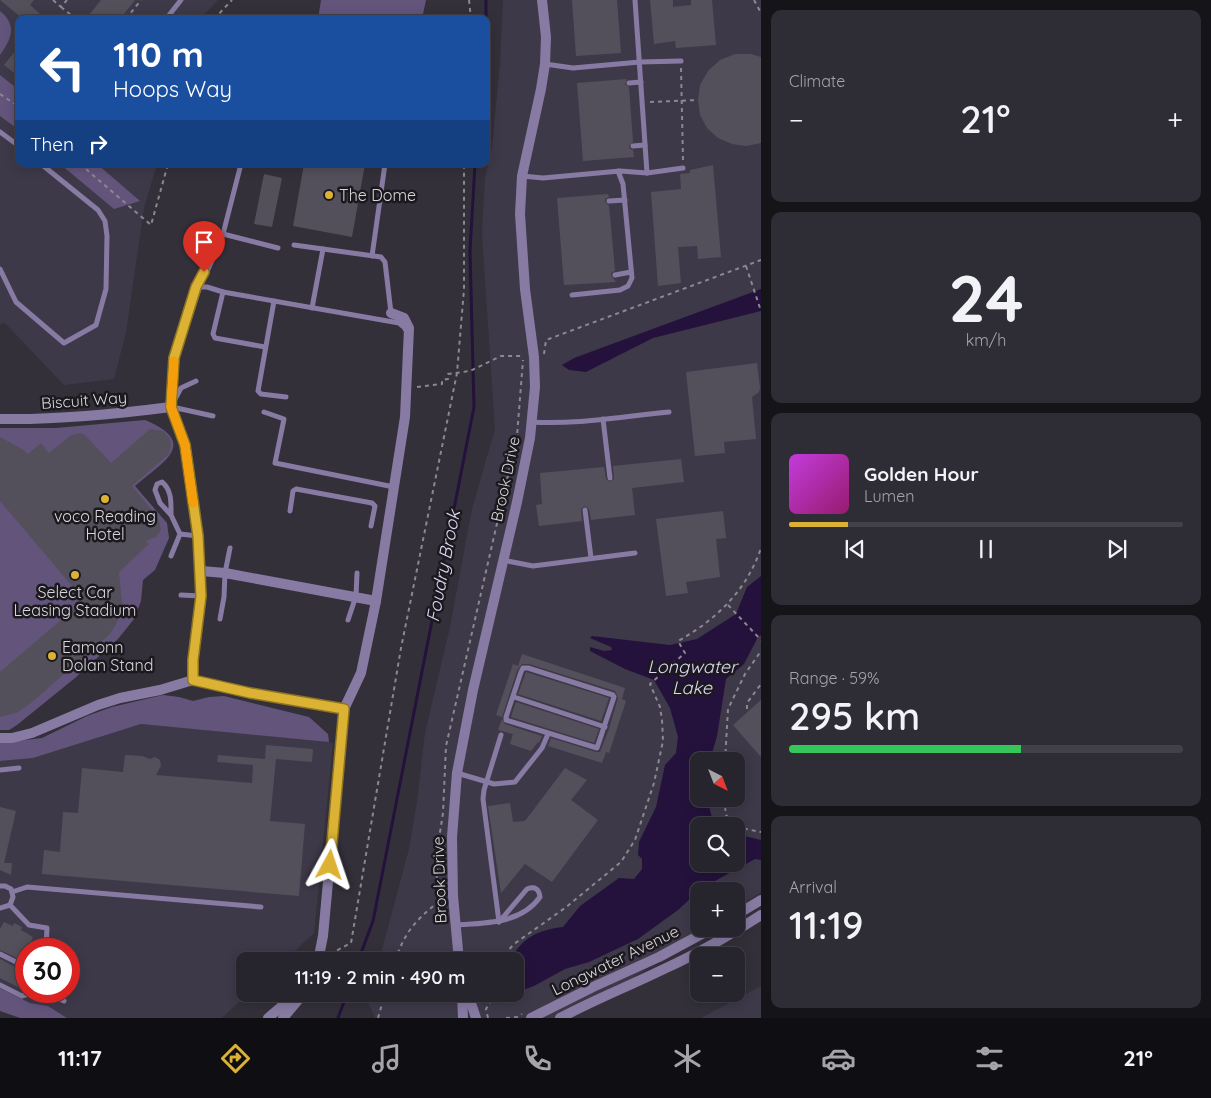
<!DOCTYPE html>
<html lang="en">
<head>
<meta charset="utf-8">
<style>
	:root { --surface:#26242c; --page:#2e2c34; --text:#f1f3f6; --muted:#a4a4a9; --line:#424148; --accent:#dbb233 }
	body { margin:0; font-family:Quicksand,sans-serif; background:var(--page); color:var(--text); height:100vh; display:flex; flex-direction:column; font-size:19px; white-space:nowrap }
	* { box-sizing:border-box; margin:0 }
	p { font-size:16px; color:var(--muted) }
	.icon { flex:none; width:28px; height:28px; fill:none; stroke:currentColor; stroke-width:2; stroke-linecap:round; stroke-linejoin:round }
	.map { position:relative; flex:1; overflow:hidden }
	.drawer { display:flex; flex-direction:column; gap:10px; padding:10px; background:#151418; width:450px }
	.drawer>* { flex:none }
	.hud { position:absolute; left:15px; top:15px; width:475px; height:152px; border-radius:10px; box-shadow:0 2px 12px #0003,0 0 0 1px var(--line); background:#1a4fa0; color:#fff; overflow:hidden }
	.needle { width:32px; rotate:138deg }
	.tools { position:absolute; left:690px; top:752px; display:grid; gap:10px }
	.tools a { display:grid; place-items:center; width:55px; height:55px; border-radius:10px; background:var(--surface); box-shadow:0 2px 12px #0003,0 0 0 1px var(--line); font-size:25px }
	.speed { position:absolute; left:15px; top:938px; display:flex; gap:10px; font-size:25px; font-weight:700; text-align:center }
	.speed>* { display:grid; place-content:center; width:65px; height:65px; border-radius:50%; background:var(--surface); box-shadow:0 2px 12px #0003,0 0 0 1px var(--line); line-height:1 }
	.speed .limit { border:8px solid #d22; background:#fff; color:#111 }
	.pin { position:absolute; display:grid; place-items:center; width:42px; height:42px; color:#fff; margin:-51px -21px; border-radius:50% 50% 50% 0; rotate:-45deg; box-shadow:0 0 5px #0007 }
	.pin .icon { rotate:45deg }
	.me { position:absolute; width:55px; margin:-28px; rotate:5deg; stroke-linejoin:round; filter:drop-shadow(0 0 4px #0008) }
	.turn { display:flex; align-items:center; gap:18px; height:105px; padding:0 15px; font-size:22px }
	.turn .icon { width:65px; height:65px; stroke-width:2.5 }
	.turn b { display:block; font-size:35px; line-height:42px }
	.then { display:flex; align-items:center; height:48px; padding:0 15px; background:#0003; gap:10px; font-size:19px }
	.big { font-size:38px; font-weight:600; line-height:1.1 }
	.drawer .card { flex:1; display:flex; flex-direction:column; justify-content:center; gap:8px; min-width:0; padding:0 18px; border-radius:10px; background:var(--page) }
	.drawer .dial { align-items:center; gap:0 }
	.dial b { font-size:65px; line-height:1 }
	.song { display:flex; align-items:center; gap:15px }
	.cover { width:60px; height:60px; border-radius:8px; background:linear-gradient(135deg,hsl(290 70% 55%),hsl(320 70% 35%)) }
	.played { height:5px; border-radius:2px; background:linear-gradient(90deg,var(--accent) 15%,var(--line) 15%) }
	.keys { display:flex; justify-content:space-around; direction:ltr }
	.heat { display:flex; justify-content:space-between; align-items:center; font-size:28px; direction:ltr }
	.charge { height:8px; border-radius:4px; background:linear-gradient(90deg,#34c759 59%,var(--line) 0) }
	.trip { position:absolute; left:236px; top:952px; width:288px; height:50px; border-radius:10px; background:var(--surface); box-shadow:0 2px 12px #0003,0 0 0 1px var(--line); font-weight:600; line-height:50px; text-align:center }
	.tab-bar { display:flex; height:80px; justify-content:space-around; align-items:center; background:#0f0e12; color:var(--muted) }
	.tab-bar .icon { width:35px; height:35px }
	.tab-bar .selected { color:var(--accent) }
	.tab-bar b { font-size:22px; color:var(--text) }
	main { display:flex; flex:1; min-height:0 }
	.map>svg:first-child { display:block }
</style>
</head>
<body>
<main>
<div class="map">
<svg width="761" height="1018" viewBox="0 0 761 1018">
	<rect width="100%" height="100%" fill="#33303a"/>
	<!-- built -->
	<g fill="#3e3949" fill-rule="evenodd">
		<polygon points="0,0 218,0 200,19 19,19 19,164 157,164 144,208 126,332 114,379 64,385 5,323 0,324"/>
		<path d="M503,0h258v892l-25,16v-17h-37v38h7l-133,89h-198l-7,-16 2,-8h145v-33h-136l30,-112 8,-47 8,-69 25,-106 22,-118 23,-80 -13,-196 3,-54 7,-32 8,-83zM699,761h37v38h-37zM699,826h37v38h-37z"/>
		<path d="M141,724l177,16 15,3 -19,190 -30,28h-39v33h2l-25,24h-155l-19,-12 -18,-3 -30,-15v-227l33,-3zM26,949h43v42h-43z"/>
		<polygon points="761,986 761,1018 701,1018"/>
	</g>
	<!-- green -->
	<g fill="#63547c">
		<polygon points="321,0 426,0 422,19 318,19"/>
		<path d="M0,11c18,15 11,28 0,44z"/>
		<polygon points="0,75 19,90 19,130 0,116"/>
		<polygon points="60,164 97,164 140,201 114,209"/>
		<path d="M145,420c55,23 18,42 -10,66l32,37 2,15 -14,32 -12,10 -2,21 -7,18 -16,20 -43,39 -58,47 -8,5h-9v-302h56z"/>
		<polygon points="163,695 179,697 193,701 209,697 224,696 309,717 328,734 329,742 141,724 33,758 0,761 0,743 42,738 87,716 112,707"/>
		<polygon points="0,988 30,1003 48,1006 67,1018 20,1018 0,1011"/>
	</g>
	<!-- water -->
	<g fill="#24123c">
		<polygon points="761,289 761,311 653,338 586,372 569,370 562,365 574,358"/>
		<path d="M761,576v59l-3,2 -14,27 -18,15 -9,57 -7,25h-11v38h8l7,26 4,1h-19v38h37v-30l25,6v20l-6,-1 -40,22 -11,5 -26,24 -40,29 -49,23 -24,7 -31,17 -19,7v-32h-5c12,-24 28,-31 53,-34l17,-21 39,-28 15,1 8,-10v-10l-4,-4 1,-13 17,-35 9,-42 11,-12 2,-16 -8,-29 -16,-28 -29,-11 -35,-18v-4l14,4 8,-1 -1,-3 -21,-9 2,-2 78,9 27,-6 39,-25 11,-27z"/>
	</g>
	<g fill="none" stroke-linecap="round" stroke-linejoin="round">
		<!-- stream -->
		<g stroke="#24123c" stroke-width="3">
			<polyline points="486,19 486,0"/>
			<polyline points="358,961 373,921 474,407 470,251 475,164"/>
			<polyline points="338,1018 347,994"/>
		</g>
	</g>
	<!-- building -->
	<g fill="#54505b">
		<polygon points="0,0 34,0 30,5 46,19 23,19"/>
		<polygon points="101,0 135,0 120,19 86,19"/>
		<polygon points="572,0 617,0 621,53 576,56"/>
		<polygon points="650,0 673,0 673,7 691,5 691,0 712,0 716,45 676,48 675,41 654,44"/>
		<polygon points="19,46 19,77 4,65"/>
		<polygon points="735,54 751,54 761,57 761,143 746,146 732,144 718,138 707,128 700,115 698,100 700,85 708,71 720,60"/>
		<polygon points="627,79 625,84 629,87 633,142 629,146 630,149 633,150 634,157 583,161 577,83"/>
		<polygon points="304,164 365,164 352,237 293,226"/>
		<polygon points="713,165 721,257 698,259 697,246 678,247 681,283 658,286 651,192 681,189 680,174 690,173 690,170"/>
		<polygon points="264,174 282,178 272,227 254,224"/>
		<polygon points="608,194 609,197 605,199 605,202 609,205 615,271 612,272 611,275 616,282 564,285 557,198"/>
		<polygon points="757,363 760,388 759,392 752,397 756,439 724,442 725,453 695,456 686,372"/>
		<polygon points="150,429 163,431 170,438 171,445 169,454 132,486 156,515 159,521 161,530 156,537 146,541 149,544 119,572 122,603 121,614 116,624 110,634 31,703 18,712 0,717 0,672 75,608 78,593 0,501 0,437 22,449 28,454 41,443 49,453 71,435 81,433 85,435 111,463"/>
		<polygon points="681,459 684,482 632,488 635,515 591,520 589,509 585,506 581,509 582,521 539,526 536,505 542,504 540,473 604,467 606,479 610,482 614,479 613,466"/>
		<polygon points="723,511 726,538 716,539 720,577 686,582 688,593 666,596 656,519"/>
		<polygon points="522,654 625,688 622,699 626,701 609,753 606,752 602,763 548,746 551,738 596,752 600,752 609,729 618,698 615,691 529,664 522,664 517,671 502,717 496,715 513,664 518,666"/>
		<polygon points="526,672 609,698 601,721 518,694"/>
		<polygon points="761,700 761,757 733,725"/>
		<polygon points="516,702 599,729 594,743 511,717"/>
		<polygon points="502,719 505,724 542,736 539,743 538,742 531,751 510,744 513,734 498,730"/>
		<polygon points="266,745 313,749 312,762 276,759 270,821 305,824 299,896 42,874 44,850 60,852 63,812 78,813 82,768 123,772 125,755 142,756 150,759 155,757 160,760 161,766 156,775 252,783 253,765 217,762 218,755 265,759"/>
		<polygon points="565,768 587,780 571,800 598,820 552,882 525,864 501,893 488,806 510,803 513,822 525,821"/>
		<polygon points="0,807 16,811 4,863 12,863 11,875 0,870"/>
		<polygon points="4,922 13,926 14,923 22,927 21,930 33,937 30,944 31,944 29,949 26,949 26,953 21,960 0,950 0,929"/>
		<polygon points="0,959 26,973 26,977 20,988 0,978"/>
	</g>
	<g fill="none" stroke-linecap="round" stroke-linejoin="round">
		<!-- path -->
		<g stroke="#8b8890" stroke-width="2" stroke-dasharray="4 4" stroke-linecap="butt">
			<polyline points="53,0 61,7 67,0"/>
			<polyline points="469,0 471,19"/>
			<polyline points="754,0 761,13"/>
			<polyline points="61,7 71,15 68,19"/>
			<polyline points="126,19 141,0"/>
			<polyline points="214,19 232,0"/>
			<polyline points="681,68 683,160"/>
			<polyline points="0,94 19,107"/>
			<polyline points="650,102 698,100"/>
			<polyline points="80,164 151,225 168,164"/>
			<polyline points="746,266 761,311"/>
			<polyline points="544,354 546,340 761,260"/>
			<polyline points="417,387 442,384 442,380 448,379 448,374 470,371 501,356 523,356"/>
			<polyline points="728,605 761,640"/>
			<polyline points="747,709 747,703 761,684"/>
			<polyline points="725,761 728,709 745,674 761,651"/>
			<polyline points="724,799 726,815 736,826"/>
			<polyline points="736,827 761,832"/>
			<polyline points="330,954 351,943 401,648 457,373 464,289 464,164"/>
			<path d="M395,961c10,-29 19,-39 43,-59l-2,-44 7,-45 3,-67 71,-310 6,-76"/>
			<path d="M499,961l15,-17 51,-36 56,-46 14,-22 19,-57 9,-42 -1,-21 -2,-13 -10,-23 35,-31 -7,-12c38,-21 69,-51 83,-93"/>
			<polyline points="378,1018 385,994"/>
			<polyline points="488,1018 486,1009 491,1001 490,994"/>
			<polyline points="506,1018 517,1017 522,1014"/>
		</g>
		<!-- service -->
		<g stroke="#887ba3" stroke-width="5">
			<polyline points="635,0 647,173"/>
			<polyline points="166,19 181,0"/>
			<polyline points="545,64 573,68 640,62 681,61"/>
			<polyline points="629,83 641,82"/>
			<polyline points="0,132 19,146"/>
			<polyline points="633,146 645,145"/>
			<polyline points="522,176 543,178 620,171 647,173 683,168"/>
			<polyline points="609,201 625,200"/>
			<polyline points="223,234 278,248"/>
			<polyline points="294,245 381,257 385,262 391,313"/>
			<polyline points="372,256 385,164"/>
			<polyline points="211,257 223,234 241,164"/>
			<polyline points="0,269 16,302 64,343 96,325 106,289 107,236 105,221 98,210 41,164"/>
			<polyline points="615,275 631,272"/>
			<polyline points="197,287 207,287 223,292"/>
			<polyline points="572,295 620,290 628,286 632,278 623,184 618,171"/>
			<polyline points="274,301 258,391 261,394 286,397"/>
			<polyline points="312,308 323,249"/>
			<polyline points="265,347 215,338 213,334 223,292 399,323 405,328 405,329"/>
			<polyline points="174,401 181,388 196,381"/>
			<polyline points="172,407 213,416"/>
			<polyline points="264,412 284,419 275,463 394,487"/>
			<polyline points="603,419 610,478"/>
			<path d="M531,422c46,3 92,-6 138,-10"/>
			<polyline points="585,510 591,558"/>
			<polyline points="290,511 293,491 296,489 372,503 375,506 371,526"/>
			<path d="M171,515c0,-12 1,-25 -9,-33l-5,2 -2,6 5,13 11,12 9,19"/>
			<polyline points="171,556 180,534 198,536"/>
			<polyline points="502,560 533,566 635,553"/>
			<polyline points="181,595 201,596"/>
			<polyline points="220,619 224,597 225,573 230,548"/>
			<polyline points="348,620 356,596 357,573"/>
			<polygon points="523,668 528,668 613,695 614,697 597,748 506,720 506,717 521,672"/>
			<polyline points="514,697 605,727"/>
			<polyline points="0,770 19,768"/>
			<polyline points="457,773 494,784 515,782 542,748 548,734"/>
			<polyline points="0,886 5,886 11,889 13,897 10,905 0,908"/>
			<polyline points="12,892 27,887 261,907"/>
			<polyline points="10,905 29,925 47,928 46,949"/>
			<polyline points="499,922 483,799 484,790 501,735"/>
			<path d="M455,925c30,-2 66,-1 85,-28 -1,-8 -5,-11 -13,-8l-28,33"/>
			<polyline points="0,954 26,967"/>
			<polyline points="0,985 22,996 38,991"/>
			<polyline points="42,991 64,1001"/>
		</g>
		<!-- minor -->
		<g stroke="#887ba3" stroke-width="10">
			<path d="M0,419c57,1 114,-5 171,-12"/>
			<polyline points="201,571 225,573 376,601"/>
			<polyline points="193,680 193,660 201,596 198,536 185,445 171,407 174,358 197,287 211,257"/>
			<polyline points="0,738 12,738 32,733 98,705 120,698 160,690 193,680 250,693 344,709"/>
			<polyline points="318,961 323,936 344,709 361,673 376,601 405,417 409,328 404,318 391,313"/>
			<polyline points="459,961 453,896 452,837 457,773 473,690 517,502 530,438 535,387 534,357 525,289 520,214 522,176 541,89 545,64 546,37 542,0"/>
			<polyline points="462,994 463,1018"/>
			<polyline points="468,994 476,1018"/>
			<polyline points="268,1018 296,994"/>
			<polyline points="283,1018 299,999"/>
		</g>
		<!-- tertiary -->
		<g stroke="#887ba3" stroke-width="10">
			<polyline points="736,915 761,900"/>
			<polyline points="531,1018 593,987 659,957 711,929"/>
			<path d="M560,1018c34,-18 69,-32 104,-49 33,-15 66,-34 97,-54"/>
		</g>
	</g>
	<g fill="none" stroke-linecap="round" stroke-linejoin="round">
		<defs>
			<polyline id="route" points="204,272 196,287 174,358 171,407 185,445 198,536 201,596 193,660 193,680 250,693 344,709 330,865"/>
		</defs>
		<!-- route casing -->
		<use href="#route" stroke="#8e7421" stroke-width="12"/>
		<!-- route -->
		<use href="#route" stroke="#dbb233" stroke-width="9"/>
		<!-- slow -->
		<polyline stroke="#f59e0b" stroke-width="9" points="174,361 171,407 185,445 193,503"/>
	</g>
	<!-- markers -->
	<g fill="#dbb233" stroke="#1b191d" stroke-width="2">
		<circle cx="329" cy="195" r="5"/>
		<circle cx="105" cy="499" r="5"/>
		<circle cx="75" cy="575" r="5"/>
		<circle cx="52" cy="656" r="5"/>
	</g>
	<g text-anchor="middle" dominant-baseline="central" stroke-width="5" stroke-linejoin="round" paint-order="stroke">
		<!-- poi labels -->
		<g font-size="16" fill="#d8d6dc" stroke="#1b191d" text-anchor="start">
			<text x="339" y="195">The Dome</text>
			<text x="105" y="516" text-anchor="middle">voco Reading<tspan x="105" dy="18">Hotel</tspan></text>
			<text x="75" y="592" text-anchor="middle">Select Car<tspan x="75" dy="18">Leasing Stadium</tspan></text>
			<text x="62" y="647">Eamonn<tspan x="62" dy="18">Dolan Stand</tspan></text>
		</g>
		<!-- street labels -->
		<g font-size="16" fill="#d8d6dc" stroke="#1b191d">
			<text transform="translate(84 400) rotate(-4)">Biscuit Way</text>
			<text transform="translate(505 479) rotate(-78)">Brook Drive</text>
			<text transform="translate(439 880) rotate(-92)">Brook Drive</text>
			<text transform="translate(615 960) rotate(-26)">Longwater Avenue</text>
		</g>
		<!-- water labels -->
		<g font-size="18" font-style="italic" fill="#e0d6f5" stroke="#1b191d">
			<text transform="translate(443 566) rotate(-79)">Foudry Brook</text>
			<text x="692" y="666">Longwater<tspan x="692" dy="21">Lake</tspan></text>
		</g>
	</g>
</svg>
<div class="tools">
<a><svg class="needle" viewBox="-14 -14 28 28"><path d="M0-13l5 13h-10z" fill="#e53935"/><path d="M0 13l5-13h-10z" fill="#a4a4a9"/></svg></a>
<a><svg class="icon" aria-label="search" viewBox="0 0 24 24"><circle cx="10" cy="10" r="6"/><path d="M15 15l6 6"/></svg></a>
<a>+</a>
<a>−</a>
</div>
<div class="speed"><div class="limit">30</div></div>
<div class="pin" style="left:204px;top:272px;background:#d93025"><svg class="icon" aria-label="arrive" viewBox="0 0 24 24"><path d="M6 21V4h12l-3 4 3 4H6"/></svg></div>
<svg class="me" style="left:330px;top:865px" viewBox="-20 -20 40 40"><path d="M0-17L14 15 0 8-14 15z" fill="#dbb233" stroke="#fff" stroke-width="4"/></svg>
<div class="trip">11:19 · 2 min · 490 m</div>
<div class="hud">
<div class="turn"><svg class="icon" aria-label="left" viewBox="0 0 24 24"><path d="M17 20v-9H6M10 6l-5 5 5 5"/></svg><div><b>110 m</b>Hoops Way</div></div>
<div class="then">Then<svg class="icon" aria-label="right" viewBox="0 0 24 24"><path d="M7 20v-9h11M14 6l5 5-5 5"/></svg></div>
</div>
</div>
<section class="drawer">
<div class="card"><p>Climate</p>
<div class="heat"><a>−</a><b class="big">21°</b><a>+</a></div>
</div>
<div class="card dial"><b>24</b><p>km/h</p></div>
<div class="card">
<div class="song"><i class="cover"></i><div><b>Golden Hour</b><p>Lumen</p></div></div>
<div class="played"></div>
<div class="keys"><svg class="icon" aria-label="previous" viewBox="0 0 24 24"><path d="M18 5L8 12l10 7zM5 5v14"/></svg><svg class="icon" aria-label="pause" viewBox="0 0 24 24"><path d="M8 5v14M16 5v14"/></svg><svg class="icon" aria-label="next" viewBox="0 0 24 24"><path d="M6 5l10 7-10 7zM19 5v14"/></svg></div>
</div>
<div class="card"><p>Range · 59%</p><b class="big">295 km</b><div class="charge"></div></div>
<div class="card"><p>Arrival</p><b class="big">11:19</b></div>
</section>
</main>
<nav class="tab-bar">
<b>11:17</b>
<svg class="icon selected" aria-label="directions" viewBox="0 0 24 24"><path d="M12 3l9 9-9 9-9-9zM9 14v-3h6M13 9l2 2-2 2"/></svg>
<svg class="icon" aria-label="music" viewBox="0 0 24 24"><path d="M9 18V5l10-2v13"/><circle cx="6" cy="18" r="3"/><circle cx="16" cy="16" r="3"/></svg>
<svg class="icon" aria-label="phone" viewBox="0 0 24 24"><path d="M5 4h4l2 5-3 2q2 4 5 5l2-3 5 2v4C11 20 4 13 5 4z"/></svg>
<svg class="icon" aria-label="climate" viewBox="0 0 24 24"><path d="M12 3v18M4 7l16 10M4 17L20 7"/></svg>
<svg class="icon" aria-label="car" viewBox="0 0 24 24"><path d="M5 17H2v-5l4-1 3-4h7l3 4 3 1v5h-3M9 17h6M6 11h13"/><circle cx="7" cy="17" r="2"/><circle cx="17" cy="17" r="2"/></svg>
<svg class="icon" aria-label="filters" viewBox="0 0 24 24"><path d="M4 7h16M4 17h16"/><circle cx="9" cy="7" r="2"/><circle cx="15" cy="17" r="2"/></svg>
<b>21°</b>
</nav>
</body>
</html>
